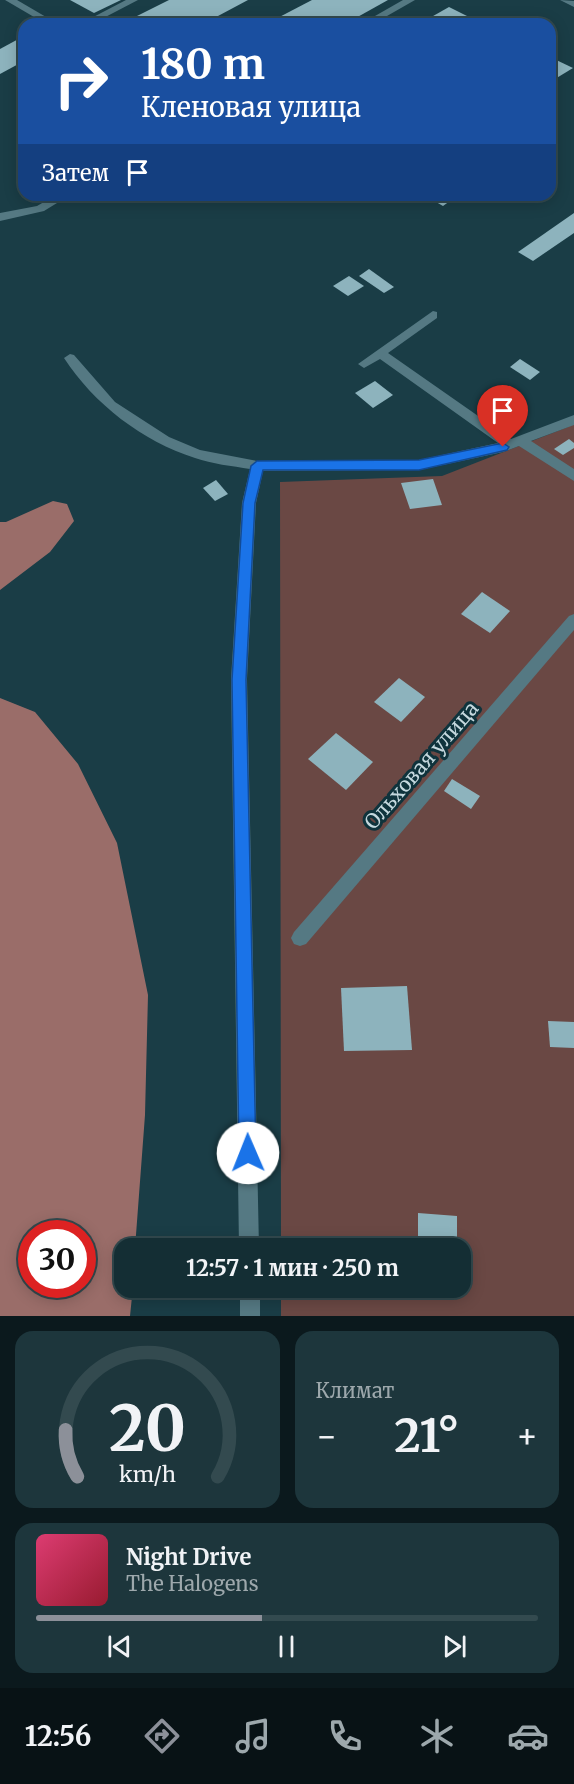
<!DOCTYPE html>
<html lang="ru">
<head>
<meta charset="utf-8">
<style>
	:root { --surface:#142e34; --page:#1d363c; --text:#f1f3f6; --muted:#9da8ac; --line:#334a4f; --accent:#8c9099 }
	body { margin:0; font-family:Merriweather,serif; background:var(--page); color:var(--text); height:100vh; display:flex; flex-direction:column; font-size:22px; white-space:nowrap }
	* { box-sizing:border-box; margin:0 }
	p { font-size:20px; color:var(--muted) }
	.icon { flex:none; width:33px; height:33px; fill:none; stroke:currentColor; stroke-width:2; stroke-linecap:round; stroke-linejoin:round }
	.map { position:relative; height:1316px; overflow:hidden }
	.sheet { display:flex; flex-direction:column; gap:15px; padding:15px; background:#0b191d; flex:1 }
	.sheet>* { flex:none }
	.guide { position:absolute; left:18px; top:18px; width:538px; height:183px; border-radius:18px; box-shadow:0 3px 15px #0003,0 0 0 2px var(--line); background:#1a4fa0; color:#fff; overflow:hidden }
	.speed { position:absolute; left:18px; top:1220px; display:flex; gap:12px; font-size:30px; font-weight:700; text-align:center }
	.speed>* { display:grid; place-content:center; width:78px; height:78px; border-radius:50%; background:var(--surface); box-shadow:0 3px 15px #0003,0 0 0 2px var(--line); line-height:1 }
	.speed .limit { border:9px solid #d22; background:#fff; color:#111 }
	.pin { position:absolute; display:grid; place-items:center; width:51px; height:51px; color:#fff; margin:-62px -26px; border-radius:50% 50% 50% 0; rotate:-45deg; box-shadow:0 0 6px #0007 }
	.pin .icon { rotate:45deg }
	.me { position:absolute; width:66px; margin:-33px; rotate:359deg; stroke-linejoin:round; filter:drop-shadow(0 0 4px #0008) }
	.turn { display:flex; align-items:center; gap:21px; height:126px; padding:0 24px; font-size:27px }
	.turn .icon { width:78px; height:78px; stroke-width:2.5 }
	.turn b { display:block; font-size:42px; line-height:51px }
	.then { display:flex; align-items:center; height:57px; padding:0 24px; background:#0003; gap:12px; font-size:22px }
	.big { font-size:45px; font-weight:700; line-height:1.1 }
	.sheet .card { flex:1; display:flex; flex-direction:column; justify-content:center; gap:9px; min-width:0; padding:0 21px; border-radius:18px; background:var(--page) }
	.sheet .dial { align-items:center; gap:0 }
	.dial svg { height:156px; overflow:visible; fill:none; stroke:var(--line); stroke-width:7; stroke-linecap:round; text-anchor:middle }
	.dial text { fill:var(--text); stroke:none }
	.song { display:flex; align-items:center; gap:18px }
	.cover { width:72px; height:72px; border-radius:9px; background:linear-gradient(135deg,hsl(340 70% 55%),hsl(350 70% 35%)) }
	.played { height:6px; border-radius:3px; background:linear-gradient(90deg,var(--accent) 45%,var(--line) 45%) }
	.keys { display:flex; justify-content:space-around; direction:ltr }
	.heat { display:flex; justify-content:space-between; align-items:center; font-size:33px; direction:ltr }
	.sheet .tiles { flex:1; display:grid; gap:15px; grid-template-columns:1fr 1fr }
	.card:last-child { grid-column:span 2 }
	.trip { position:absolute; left:114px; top:1238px; width:357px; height:60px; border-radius:18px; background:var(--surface); box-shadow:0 3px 15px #0003,0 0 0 2px var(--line); font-weight:700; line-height:60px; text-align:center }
	.dock { display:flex; height:96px; justify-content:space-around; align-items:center; background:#081215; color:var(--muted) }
	.dock .icon { width:42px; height:42px }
	.dock .on { color:var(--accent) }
	.dock b { font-size:27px; color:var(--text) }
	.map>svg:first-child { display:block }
</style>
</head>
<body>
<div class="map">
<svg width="574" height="1316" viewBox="0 0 574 1316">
	<rect width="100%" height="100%" fill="#1a3d46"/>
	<!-- green -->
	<polygon fill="#6a4844" points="574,423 574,1316 281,1316 281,1287 460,1287 460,1248 281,1248 280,482 442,476 568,427"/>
	<!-- water -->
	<g fill="#9a6d69" fill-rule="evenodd">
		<polygon points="53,501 67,504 74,521 50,552 0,590 0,522 6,522"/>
		<path d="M0,698l35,14 43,52 39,79 31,152 -3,120 -10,133h-11v39h9l-3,29h-130zM32,1233h50v51h-50z"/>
	</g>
	<!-- building -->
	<g fill="#8db3bd">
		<polygon points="70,0 121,0 94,13"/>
		<polygon points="169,0 248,0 203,24 144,24 133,18"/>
		<polygon points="312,0 388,0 345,24 266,24"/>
		<polygon points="449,7 483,24 419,24"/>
		<polygon points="24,36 24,61 0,74 0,49"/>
		<polygon points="550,57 573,68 550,82"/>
		<polygon points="424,195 458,195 443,206"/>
		<polygon points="574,213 574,233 533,261 518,252"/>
		<polygon points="369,269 394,287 384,293 359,276"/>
		<polygon points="349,276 364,286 348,296 333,286"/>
		<polygon points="520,359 540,372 530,380 510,367"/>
		<polygon points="375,381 393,395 373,408 355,393"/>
		<polygon points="569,439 574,443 574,448 563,455 554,449"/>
		<polygon points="433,479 442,505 410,509 401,483"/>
		<polygon points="216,480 228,494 215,501 203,488"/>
		<polygon points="482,592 510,611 490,633 461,614"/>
		<polygon points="399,678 425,697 401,722 374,702"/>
		<polygon points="336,733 373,762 346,790 308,759"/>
		<polygon points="452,779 480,796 471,809 444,791"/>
		<polygon points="407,986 412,1050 344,1051 341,988"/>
		<polygon points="548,1021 574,1022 574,1048 550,1047"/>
		<polygon points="418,1213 457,1216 457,1248 418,1248"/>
	</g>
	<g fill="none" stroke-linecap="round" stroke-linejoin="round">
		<!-- minor -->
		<g fill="#557983" fill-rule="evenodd">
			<polygon points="5,0 17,0 58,24 46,24"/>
			<polygon points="126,0 138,0 92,24 80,24"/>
			<polygon points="403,0 415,0 373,24 361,24"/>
			<polygon points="560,0 574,1 574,7"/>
			<polygon points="56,195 70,195 44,211 0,221 0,213 37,206"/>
			<path d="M433,311l4,1v6l-49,35 123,86 63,-24v10l-43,16 43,28v12l-55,-35 -16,6 -84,18 -156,1 -7,32 -9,176 12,569h-20l-8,-569 11,-176 8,-34c-18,-3 -38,-5 -55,-11 -53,-17 -101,-54 -131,-100l6,-4 4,1 41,47 54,35 31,13 57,11 162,-1 79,-17 -118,-84 -16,9 -6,-4z"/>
			<polygon points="574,614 574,630 306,944 300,946 294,944 291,938 294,932 569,616"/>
			<rect x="240" y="1287" width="20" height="29"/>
		</g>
	</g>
	<!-- route -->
	<polygon fill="#1a73e8" stroke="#114b97" stroke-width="1.5" points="503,443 509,447 507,450 419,470 263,470 255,503 246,680 256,1153 254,1159 248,1162 241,1159 239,1153 232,680 243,503 251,466 257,461 419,460"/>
	<g text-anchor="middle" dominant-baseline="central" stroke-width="6" stroke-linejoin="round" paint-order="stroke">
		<!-- street labels -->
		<g font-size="20" fill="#c5d8de" stroke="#0f333c">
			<text transform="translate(421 765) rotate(-49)">Ольховая улица</text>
		</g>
	</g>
</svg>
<div class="speed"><div class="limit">30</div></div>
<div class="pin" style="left:503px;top:447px;background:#d93025"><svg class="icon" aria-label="arrive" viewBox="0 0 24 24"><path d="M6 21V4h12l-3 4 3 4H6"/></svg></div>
<svg class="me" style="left:248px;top:1153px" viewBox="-20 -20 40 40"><circle r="19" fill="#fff"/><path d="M0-13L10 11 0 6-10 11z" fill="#1a73e8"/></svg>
<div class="trip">12:57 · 1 мин · 250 m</div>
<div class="guide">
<div class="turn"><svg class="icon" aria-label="right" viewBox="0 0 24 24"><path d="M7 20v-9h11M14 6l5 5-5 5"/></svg><div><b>180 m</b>Кленовая улица</div></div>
<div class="then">Затем<svg class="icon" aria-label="arrive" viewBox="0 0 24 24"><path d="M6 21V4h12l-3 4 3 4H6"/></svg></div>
</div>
</div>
<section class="sheet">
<div class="tiles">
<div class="card dial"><svg viewBox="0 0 100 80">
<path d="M14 69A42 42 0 1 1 86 69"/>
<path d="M14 69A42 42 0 0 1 8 45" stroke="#8c9099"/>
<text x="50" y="56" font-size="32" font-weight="700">20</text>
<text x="50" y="72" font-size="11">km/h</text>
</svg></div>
<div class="card"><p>Климат</p>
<div class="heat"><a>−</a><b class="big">21°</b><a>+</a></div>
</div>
<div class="card">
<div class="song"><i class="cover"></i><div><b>Night Drive</b><p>The Halogens</p></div></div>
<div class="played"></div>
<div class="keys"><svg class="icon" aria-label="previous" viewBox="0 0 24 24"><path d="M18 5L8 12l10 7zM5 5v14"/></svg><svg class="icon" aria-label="pause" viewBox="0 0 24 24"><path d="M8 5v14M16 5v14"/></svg><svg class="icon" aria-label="next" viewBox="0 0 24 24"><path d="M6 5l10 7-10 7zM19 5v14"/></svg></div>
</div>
</div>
</section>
<nav class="dock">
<b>12:56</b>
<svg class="icon on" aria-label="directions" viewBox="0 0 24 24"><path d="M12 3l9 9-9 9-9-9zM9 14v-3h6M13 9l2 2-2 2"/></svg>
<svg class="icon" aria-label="music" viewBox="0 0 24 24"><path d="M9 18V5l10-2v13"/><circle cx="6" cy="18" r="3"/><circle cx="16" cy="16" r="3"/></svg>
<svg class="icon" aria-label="phone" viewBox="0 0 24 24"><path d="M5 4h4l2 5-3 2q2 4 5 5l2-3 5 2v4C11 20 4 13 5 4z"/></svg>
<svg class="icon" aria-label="climate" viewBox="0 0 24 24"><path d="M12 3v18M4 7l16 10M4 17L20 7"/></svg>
<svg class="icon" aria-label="car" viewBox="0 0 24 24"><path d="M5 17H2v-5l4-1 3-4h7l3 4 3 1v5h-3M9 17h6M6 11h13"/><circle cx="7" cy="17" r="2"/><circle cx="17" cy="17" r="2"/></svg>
</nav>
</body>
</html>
